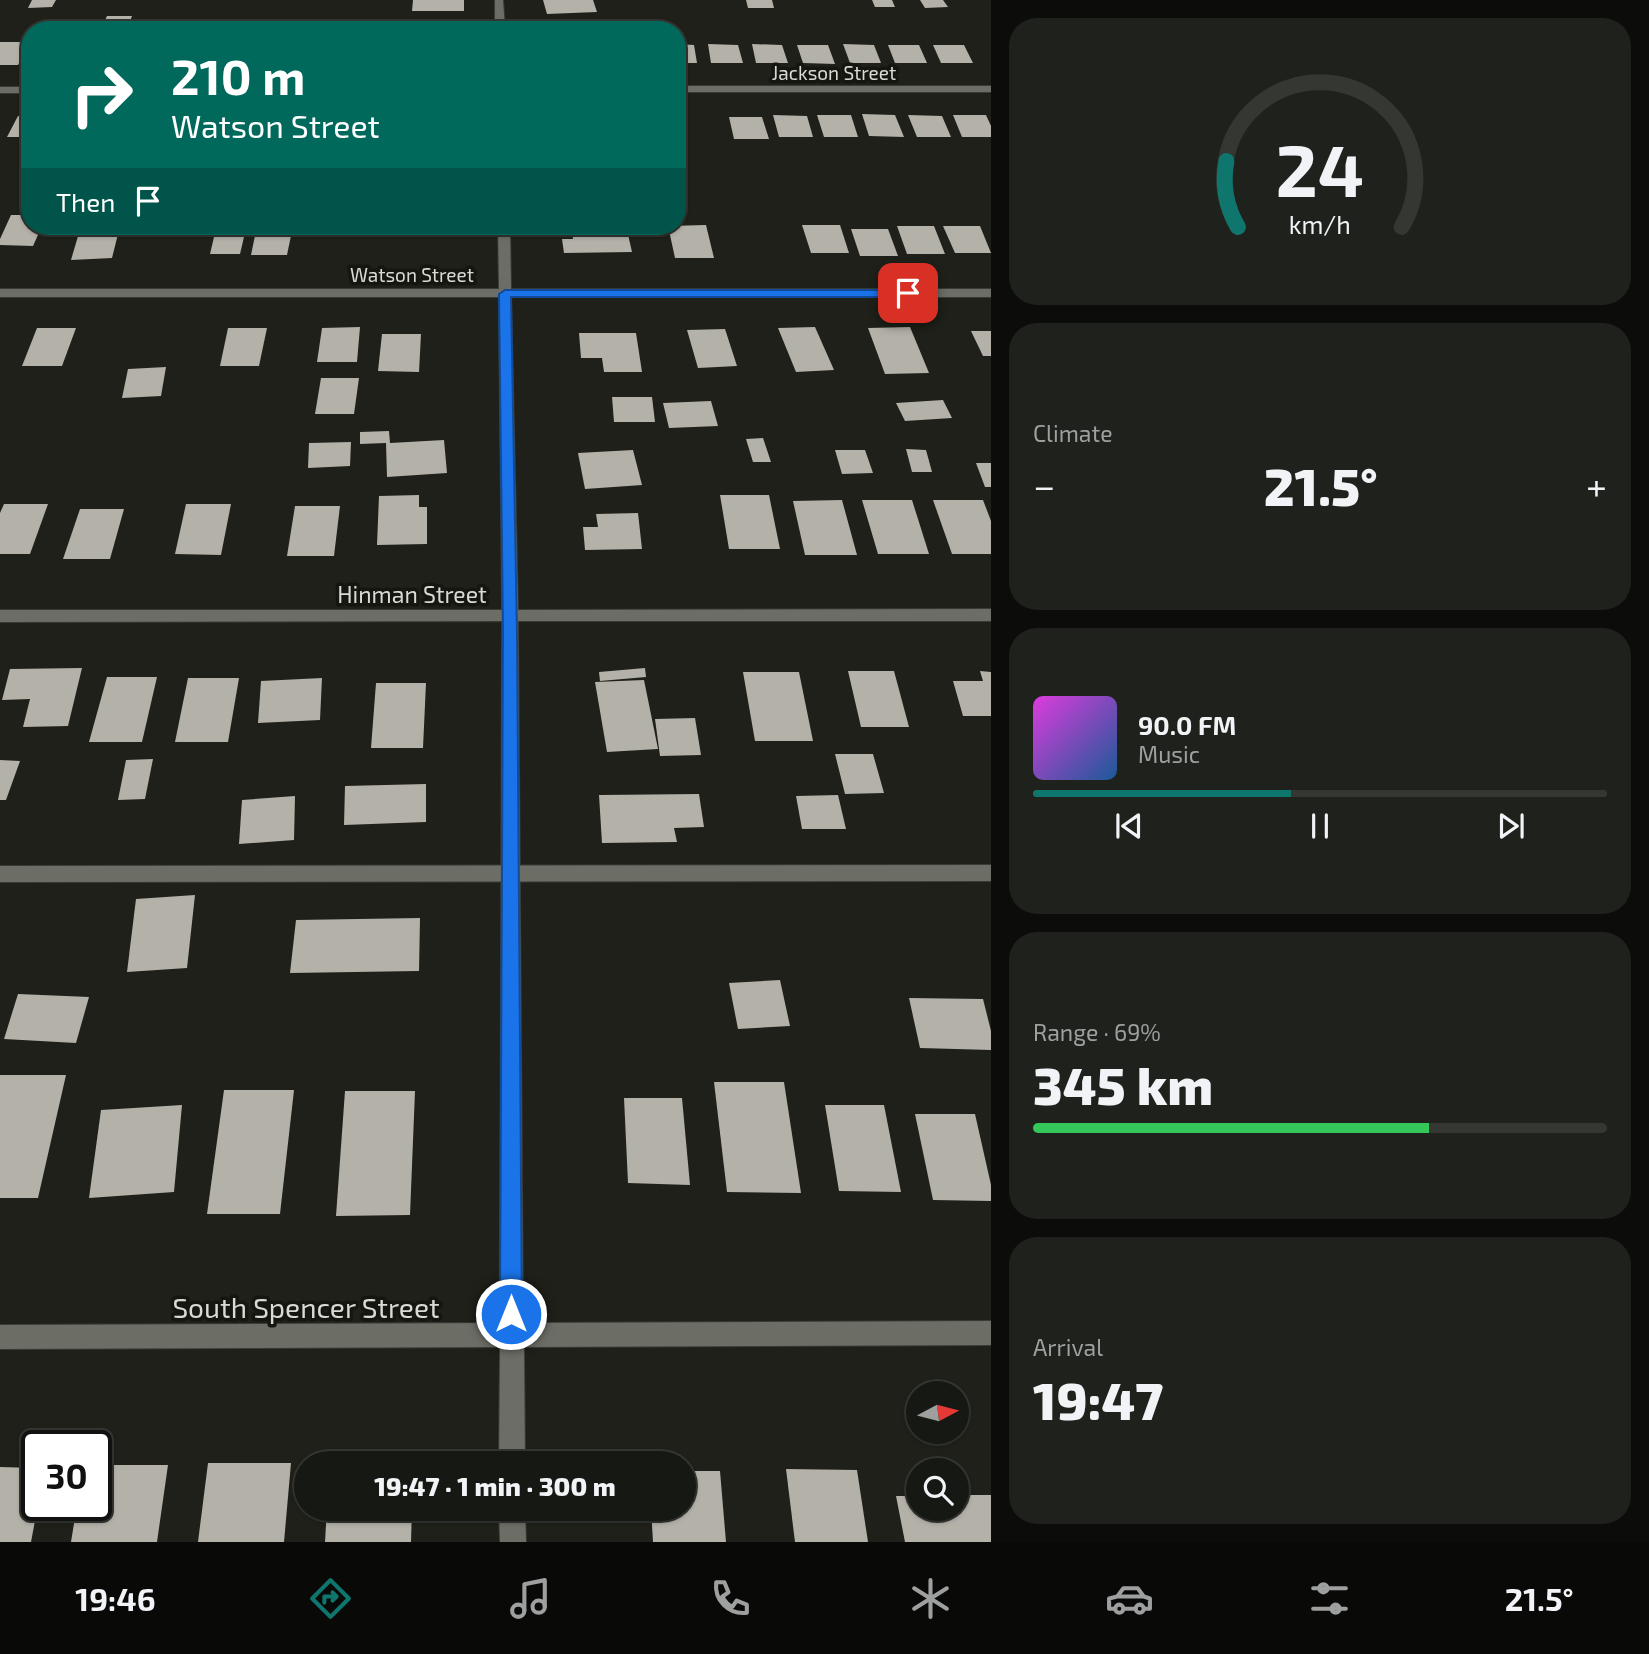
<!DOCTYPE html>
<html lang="en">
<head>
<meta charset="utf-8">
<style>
	:root { --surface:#161813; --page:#1f211c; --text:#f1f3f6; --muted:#9ea0a0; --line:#353733; --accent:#0f766e }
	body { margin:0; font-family:"Exo 2",sans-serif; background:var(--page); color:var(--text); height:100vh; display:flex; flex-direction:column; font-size:26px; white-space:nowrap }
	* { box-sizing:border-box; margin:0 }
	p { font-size:23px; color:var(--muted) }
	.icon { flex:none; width:38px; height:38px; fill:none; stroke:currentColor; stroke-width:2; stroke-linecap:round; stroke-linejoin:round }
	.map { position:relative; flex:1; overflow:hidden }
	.side { display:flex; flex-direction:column; gap:18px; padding:18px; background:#0c0d0a; width:658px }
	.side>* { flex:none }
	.guide { position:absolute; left:21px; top:21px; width:665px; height:214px; border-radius:28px; box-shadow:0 2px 5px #0004,0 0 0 2px var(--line); background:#00695c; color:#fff; overflow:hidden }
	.needle { width:46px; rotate:83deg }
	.controls { position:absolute; left:906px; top:1381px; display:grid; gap:14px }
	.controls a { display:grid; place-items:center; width:63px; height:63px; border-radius:50%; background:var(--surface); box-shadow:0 2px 5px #0004,0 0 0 2px var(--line); font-size:35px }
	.speed { position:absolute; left:21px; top:1430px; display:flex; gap:14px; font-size:35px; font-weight:700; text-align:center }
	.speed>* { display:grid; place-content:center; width:91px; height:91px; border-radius:50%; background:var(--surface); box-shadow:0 2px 5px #0004,0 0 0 2px var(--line); line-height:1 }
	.speed .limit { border:4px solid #111; border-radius:10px; background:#fff; color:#111 }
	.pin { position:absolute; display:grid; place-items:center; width:60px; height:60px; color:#fff; margin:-30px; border-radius:14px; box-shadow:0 4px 10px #0006 }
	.me { position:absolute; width:77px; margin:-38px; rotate:0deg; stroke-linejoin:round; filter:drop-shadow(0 0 5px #0008) }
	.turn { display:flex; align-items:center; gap:24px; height:147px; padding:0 35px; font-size:32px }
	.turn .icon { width:91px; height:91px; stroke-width:2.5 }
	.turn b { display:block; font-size:49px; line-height:60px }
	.then { display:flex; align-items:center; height:66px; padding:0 35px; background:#0003; gap:14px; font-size:26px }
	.big { font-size:52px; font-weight:800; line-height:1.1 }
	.side .tile { flex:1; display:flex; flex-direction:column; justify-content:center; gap:10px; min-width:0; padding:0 24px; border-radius:28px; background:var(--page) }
	.side .dial { align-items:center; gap:0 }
	.dial svg { height:182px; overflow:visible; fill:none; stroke:var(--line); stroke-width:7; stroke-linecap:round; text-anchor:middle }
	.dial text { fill:var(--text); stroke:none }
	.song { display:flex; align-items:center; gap:21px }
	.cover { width:84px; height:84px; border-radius:10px; background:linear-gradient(135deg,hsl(300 70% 55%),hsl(210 70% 35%)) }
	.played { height:7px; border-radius:4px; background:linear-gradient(90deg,var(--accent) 45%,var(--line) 45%) }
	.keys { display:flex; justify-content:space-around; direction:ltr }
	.heat { display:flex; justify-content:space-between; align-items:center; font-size:38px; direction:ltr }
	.charge { height:10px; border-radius:5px; background:linear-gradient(90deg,#34c759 69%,var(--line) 0) }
	.trip { position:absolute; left:294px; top:1451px; width:402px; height:70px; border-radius:35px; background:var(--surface); box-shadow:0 2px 5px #0004,0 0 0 2px var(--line); font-weight:800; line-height:70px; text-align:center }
	.menu { display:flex; height:112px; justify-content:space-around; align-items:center; background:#090a08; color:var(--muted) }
	.menu .icon { width:49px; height:49px }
	.menu .current { color:var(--accent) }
	.menu b { font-size:32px; color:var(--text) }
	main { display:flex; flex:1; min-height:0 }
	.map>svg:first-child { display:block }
</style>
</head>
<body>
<main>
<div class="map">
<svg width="991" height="1542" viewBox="0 0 991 1542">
	<rect width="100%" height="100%" fill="#1e2019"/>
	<!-- building -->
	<g fill="#b4b1a9">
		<polygon points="32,0 56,0 52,7 28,8"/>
		<polygon points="413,0 464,0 464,11 412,11"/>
		<polygon points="543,0 593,0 597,12 547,14"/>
		<polygon points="746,0 772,0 774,8 748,8"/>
		<polygon points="872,0 892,0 895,7 875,7"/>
		<polygon points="920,0 943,0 948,7 925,8"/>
		<polygon points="107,16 132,16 128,27 102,27"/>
		<polygon points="328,19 346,19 343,30 325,30"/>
		<polygon points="283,21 282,30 250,30 251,22"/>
		<polygon points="403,22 404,30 379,30 378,23"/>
		<polygon points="0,42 30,42 30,43 18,65 0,65"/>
		<polygon points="677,44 694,45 697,63 677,63"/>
		<polygon points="708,44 738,45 743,63 711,63"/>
		<polygon points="752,44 782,45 788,63 756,63"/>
		<polygon points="843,44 874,45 881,63 850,63"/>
		<polygon points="797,45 828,45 835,64 803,63"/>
		<polygon points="888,45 919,45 927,63 895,63"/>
		<polygon points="933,45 964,45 973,63 941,63"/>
		<polygon points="862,114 895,115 904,137 869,136"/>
		<polygon points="773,115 807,116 813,137 779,137"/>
		<polygon points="817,115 851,115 858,137 824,137"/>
		<polygon points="908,115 942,116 951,137 917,137"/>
		<polygon points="953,115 986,115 991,126 991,137 962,137"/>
		<polygon points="18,116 30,116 30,137 7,137"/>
		<polygon points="677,116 683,116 688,148 677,148"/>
		<polygon points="729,117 762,117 769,139 734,139"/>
		<polygon points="11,215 30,215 30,226 42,226 33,246 0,245 0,239"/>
		<polygon points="706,225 714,258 675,258 668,226"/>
		<polygon points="802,225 840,225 849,253 811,253"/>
		<polygon points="81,226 120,226 112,258 71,260"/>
		<polygon points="257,226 293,226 287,255 251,255"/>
		<polygon points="897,226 934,226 945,254 907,254"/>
		<polygon points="943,226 980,226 991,253 955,253"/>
		<polygon points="851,229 888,229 898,256 860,256"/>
		<polygon points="627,230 632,252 564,253 562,239 573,239 572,231"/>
		<polygon points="214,237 244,237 240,254 210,254"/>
		<polygon points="360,327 357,362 317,362 322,328"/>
		<polygon points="815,327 834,370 796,372 778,328"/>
		<polygon points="910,327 929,373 885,374 868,328"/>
		<polygon points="37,328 76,328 62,366 22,366"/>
		<polygon points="228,328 267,328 259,366 220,366"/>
		<polygon points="725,329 737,366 698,368 687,330"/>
		<polygon points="971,331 991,331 991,356 983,356"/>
		<polygon points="579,333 636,333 642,372 604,372 602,358 581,358"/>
		<polygon points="382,334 421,334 419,372 378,371"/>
		<polygon points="166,367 161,396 122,398 128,369"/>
		<polygon points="321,378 359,378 354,414 315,414"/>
		<polygon points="612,397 652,397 655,422 614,422"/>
		<polygon points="943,400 952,418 905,421 896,403"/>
		<polygon points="711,401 718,426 669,428 663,403"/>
		<polygon points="389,431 390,443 444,440 447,473 387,477 386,443 360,444 360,432"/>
		<polygon points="763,438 771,462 753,462 746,439"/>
		<polygon points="351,442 350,466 308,468 309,443"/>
		<polygon points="906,449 926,450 932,472 912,472"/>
		<polygon points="633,450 642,485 585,489 578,453"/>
		<polygon points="835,450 865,450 873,473 842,474"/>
		<polygon points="976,463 991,463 991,487 985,487"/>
		<polygon points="419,495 419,507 427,507 427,544 377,545 379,496"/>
		<polygon points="720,495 769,495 780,549 729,549"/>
		<polygon points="842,500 857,555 805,555 793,501"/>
		<polygon points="862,500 912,500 929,554 878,554"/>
		<polygon points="933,500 983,500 991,521 991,554 952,554"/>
		<polygon points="4,504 48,504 30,554 0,554 0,513"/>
		<polygon points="186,504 231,504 221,555 175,554"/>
		<polygon points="295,506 340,506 334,556 287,556"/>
		<polygon points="80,509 124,509 110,559 63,559"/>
		<polygon points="638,513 642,549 585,550 583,527 598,527 596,514"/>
		<polygon points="82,668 68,726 23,727 30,699 2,700 10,669"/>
		<polygon points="645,668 646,677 600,681 599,672"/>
		<polygon points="848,671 894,671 909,727 861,727"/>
		<polygon points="980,671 991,672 991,716 963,716 953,681 983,681"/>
		<polygon points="743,672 799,672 813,741 755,741"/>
		<polygon points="107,677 157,677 142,742 89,742"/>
		<polygon points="188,678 239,678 228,742 175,742"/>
		<polygon points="322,678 320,720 258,723 261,681"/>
		<polygon points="644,680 658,749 607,752 595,682"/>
		<polygon points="376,683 426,683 423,748 371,748"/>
		<polygon points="695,718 701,755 660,756 655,719"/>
		<polygon points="835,754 873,754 884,793 845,794"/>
		<polygon points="153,759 145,799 118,800 126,760"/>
		<polygon points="0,760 20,761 6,800 0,800"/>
		<polygon points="426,784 426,822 344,825 345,786"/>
		<polygon points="699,794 704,827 674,828 677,842 602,843 599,795"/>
		<polygon points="838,795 846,829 802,829 796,796"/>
		<polygon points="295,796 294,840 239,844 242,800"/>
		<polygon points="195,895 187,968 127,972 136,899"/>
		<polygon points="420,918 419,971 290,973 296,920"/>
		<polygon points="780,980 790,1026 738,1029 729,983"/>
		<polygon points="18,994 89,997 76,1043 4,1039"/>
		<polygon points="909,998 983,999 991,1031 991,1050 920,1048"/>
		<polygon points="0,1075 66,1075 38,1198 0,1198"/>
		<polygon points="714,1082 784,1082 801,1193 727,1192"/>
		<polygon points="224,1090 294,1090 280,1214 207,1214"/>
		<polygon points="345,1091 415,1091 410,1215 336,1216"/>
		<polygon points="624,1098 682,1098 690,1185 628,1183"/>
		<polygon points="182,1105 174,1192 89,1198 101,1110"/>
		<polygon points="825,1105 884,1105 901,1192 839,1191"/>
		<polygon points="915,1114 975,1114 991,1185 991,1201 933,1200"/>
		<polygon points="208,1463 291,1463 284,1542 198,1542"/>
		<polygon points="96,1465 168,1465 157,1542 71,1542 77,1505 96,1505"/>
		<polygon points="0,1467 37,1468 38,1505 31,1542 0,1542"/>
		<polygon points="786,1469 857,1470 868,1542 795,1542"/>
		<polygon points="684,1471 720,1471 726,1542 653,1542 651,1508 684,1508"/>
		<polygon points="957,1495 991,1495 991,1542 905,1542 896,1496 919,1496 919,1508 957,1508"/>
		<polygon points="327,1508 412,1508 411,1542 325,1542"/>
	</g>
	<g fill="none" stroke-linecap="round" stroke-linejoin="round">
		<defs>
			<polygon id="lane" points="991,865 991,881 0,882 0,866"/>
			<g id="street">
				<polygon points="495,0 503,0 505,30 495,30"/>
				<rect x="677" y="86" width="314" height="6"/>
				<rect x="0" y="87" width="30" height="6"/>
				<polygon points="498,226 510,226 511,289 991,289 991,297 511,297 518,610 991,609 991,621 518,621 523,1323 991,1321 991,1345 524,1347 525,1463 499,1463 500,1347 0,1349 0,1325 500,1323 502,621 0,622 0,610 502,610 499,297 0,297 0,289 499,289"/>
				<polygon points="499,1508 525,1508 526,1542 500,1542"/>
			</g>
		</defs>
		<!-- lane casing -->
		<use href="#lane" stroke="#3a3b37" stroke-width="2"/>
		<!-- street casing -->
		<use href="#street" stroke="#3a3b37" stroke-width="2"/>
		<!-- lane -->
		<use href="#lane" fill="#6c6e66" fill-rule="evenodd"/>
		<!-- street -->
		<use href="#street" fill="#6c6e66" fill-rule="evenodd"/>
	</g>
	<!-- route -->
	<polygon fill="#1a73e8" stroke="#114b97" stroke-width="2" points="505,290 908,290 913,293 908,297 511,297 517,634 522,1314 519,1322 511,1325 503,1322 500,1314 503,634 499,294"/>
	<g text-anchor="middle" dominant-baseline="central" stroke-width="7" stroke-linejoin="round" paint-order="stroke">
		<!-- far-street labels -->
		<g font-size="19" fill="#d9dad5" stroke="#151610">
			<text x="834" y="72">Jackson Street</text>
			<text x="412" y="274">Watson Street</text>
		</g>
		<!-- street labels -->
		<g font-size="23" fill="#d9dad5" stroke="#151610">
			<text x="412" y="594">Hinman Street</text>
		</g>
		<!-- near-street labels -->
		<g font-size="28" fill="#d9dad5" stroke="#151610">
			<text x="306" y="1307">South Spencer Street</text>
		</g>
	</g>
</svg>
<div class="controls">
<a><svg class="needle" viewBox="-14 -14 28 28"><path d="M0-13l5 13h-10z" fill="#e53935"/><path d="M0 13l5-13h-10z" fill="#9ea0a0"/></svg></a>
<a><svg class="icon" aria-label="search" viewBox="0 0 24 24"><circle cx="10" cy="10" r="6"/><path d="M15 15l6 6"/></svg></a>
</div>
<div class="speed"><div class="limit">30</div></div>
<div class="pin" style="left:908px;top:293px;background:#d93025"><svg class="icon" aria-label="arrive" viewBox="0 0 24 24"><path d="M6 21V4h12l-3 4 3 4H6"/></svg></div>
<svg class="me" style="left:511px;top:1314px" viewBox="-20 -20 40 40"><circle r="17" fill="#1a73e8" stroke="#fff" stroke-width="3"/><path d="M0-11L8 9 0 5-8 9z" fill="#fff"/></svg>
<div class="trip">19:47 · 1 min · 300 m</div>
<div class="guide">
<div class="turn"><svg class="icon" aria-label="right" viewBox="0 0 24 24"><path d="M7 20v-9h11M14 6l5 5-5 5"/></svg><div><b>210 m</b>Watson Street</div></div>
<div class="then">Then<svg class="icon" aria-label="arrive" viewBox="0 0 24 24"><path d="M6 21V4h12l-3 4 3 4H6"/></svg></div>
</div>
</div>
<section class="side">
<div class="tile dial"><svg viewBox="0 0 100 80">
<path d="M14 69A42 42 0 1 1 86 69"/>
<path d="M14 69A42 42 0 0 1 9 40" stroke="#0f766e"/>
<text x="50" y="56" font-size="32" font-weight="700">24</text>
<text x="50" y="72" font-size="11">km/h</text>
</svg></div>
<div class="tile"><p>Climate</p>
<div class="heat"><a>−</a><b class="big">21.5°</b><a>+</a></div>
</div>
<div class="tile">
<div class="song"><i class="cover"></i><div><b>90.0 FM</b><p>Music</p></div></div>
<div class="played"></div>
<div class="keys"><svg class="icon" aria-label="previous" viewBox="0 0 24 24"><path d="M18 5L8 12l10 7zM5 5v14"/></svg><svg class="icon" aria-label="pause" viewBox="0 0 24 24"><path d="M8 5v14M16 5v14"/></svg><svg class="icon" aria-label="next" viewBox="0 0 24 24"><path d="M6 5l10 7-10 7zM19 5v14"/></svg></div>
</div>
<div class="tile"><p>Range · 69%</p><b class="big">345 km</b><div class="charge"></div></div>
<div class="tile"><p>Arrival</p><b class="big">19:47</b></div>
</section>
</main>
<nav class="menu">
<b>19:46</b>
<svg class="icon current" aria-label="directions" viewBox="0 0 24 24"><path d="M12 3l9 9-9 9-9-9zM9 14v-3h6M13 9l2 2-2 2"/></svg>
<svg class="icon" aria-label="music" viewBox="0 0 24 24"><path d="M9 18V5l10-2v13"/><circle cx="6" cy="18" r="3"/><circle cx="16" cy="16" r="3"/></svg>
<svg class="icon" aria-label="phone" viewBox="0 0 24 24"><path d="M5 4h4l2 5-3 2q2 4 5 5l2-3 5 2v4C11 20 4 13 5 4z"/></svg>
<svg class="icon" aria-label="climate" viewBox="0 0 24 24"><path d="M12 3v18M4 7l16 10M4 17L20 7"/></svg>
<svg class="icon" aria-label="car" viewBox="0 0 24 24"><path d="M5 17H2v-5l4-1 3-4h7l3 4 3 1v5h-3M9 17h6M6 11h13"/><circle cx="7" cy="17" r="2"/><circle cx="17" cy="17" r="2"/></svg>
<svg class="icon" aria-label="filters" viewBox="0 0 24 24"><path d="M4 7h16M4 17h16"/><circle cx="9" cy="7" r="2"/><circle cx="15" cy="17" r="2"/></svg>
<b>21.5°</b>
</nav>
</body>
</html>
